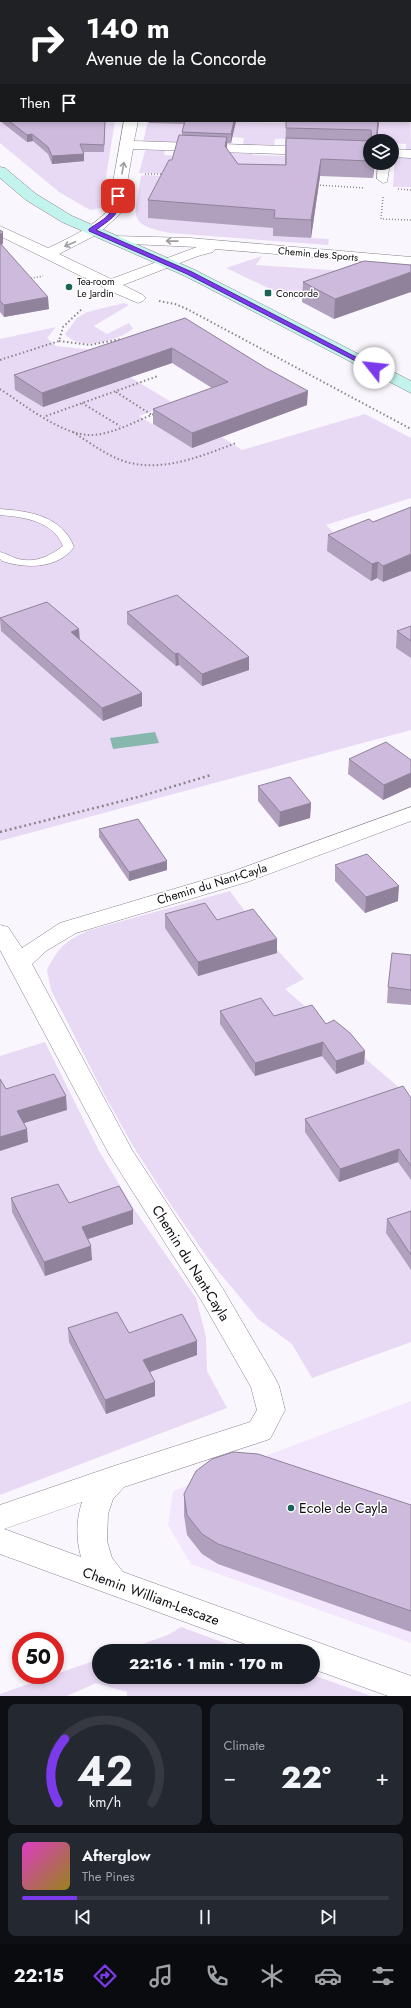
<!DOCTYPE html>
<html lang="en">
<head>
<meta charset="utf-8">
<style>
	:root { --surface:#171b24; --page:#242831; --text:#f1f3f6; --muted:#9ea1a6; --line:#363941; --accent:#7c3aed }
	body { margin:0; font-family:Jost,sans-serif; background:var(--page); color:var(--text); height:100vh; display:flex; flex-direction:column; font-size:15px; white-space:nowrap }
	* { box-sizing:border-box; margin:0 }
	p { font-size:13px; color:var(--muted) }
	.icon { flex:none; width:22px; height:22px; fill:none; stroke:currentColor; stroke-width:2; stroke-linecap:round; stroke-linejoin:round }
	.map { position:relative; height:1696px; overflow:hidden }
	.sheet { display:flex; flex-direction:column; gap:8px; padding:8px; background:#0d0f14; flex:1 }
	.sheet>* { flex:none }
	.top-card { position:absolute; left:0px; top:0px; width:411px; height:122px; box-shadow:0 2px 6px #0003; background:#202124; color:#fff; overflow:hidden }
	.fabs { position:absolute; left:363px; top:134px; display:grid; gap:8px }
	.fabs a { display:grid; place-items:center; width:36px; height:36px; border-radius:50%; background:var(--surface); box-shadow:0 2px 6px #0003; font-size:20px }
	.speed { position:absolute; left:12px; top:1632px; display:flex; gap:8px; font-size:20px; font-weight:700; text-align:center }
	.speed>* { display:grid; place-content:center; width:52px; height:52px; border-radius:50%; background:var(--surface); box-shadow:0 2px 6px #0003; line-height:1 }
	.speed .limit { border:6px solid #d22; background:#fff; color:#111 }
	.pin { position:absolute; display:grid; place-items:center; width:34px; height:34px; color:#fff; margin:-17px; border-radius:8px; box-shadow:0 2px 6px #0006 }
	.me { position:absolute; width:44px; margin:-22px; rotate:299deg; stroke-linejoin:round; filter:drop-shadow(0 0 3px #0008) }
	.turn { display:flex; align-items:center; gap:14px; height:84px; padding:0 20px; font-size:18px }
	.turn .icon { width:52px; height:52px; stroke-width:2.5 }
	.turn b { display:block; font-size:28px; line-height:34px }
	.then { display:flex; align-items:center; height:38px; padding:0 20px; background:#0003; gap:8px; font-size:15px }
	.big { font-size:30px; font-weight:800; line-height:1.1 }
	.sheet .card { flex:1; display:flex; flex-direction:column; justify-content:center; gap:6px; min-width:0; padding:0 14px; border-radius:8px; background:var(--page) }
	.sheet .dial { align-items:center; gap:0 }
	.dial svg { height:104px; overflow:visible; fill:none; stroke:var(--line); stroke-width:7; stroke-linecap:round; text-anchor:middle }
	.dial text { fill:var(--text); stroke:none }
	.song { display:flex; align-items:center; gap:12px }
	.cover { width:48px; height:48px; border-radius:6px; background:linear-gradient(135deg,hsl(310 70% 55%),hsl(50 70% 35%)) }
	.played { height:4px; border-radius:2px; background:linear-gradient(90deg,var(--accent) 15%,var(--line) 15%) }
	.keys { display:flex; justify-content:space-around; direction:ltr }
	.heat { display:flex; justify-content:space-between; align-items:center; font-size:22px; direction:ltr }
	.sheet .tiles { flex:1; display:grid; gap:8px; grid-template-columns:1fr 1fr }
	.card:last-child { grid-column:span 2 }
	.trip { position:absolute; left:92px; top:1644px; width:228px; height:40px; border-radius:20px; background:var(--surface); box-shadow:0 2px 6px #0003; font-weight:800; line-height:40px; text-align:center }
	.tab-bar { display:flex; height:64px; justify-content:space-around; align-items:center; background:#090b0e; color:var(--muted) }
	.tab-bar .icon { width:28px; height:28px }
	.tab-bar .current { color:var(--accent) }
	.tab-bar b { font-size:18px; color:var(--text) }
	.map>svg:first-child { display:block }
</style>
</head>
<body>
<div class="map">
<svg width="411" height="1696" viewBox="0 0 411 1696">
	<rect width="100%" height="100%" fill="#faf6fd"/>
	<!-- built -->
	<polygon fill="#f3e7fe" points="411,1401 411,1643 191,1564 168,1525 173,1491"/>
	<!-- green -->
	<g fill="#e8daf4">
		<polygon points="168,0 411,0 410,62 410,1"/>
		<polygon points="410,71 411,150 406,150 406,144 392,143 392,141 387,141 387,136 363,135 275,139 274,146 243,145 244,138 232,137 234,130 220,130 193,143 143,142 148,121 334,123 335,121 410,121"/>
		<polygon points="0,104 1,121 115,121 101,208 90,210 59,192 0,143"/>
		<polygon points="148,149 165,149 164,155 178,156 215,151 253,152 253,155 370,159 286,161 282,182 186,174 139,173 145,151"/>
		<polygon points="395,156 411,157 411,187 393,187"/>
		<path d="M145,175l112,6 20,33 -4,22 56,3 -1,6 -158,-12c-45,-9 -35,-17 -29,-57z"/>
		<polygon points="262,256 256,265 361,272 359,278 293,300 226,268"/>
		<path d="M124,303l5,2 -35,21 13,8 22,-11 4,6c-16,12 -53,23 -68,5l12,-16 10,-6z"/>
		<polygon points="56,327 47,338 56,346 94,350 130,377 173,403 139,416 192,448 222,437 242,450 365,414 411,438 411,498 326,525 383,582 411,571 411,730 0,841 0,339"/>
		<path d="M230,891l29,39 45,49 -19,10 126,109v244l-99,36 -20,-34 -34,-25 -49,-59 -40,-58 -36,-56 -30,-54 -52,-102 -4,-20c11,-22 19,-30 43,-40z"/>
		<polygon points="45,1042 99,1151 134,1209 196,1298 206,1337 207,1371 227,1408 0,1495 0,1056"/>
		<polygon points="181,1627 247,1651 122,1651 168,1635"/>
		<polygon points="99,1659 99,1677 313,1677 313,1675 371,1696 127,1696 127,1692 96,1683 67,1696 0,1696 0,1694"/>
	</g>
	<!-- water -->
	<polygon fill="#88b7ad" points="155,732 159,743 113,749 110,738"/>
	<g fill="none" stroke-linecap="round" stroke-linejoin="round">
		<defs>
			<path id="service" d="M0,509c30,2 62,7 74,38 -16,22 -48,22 -72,14l-2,-2v-7c5,1 10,4 15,6 19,6 33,-1 48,-12 -10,-25 -39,-29 -63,-31z"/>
			<polygon id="pedestrian" points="378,163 390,163 387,182 383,183 377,179"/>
			<g id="minor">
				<path d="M124,121h14l-4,20 236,8v8l-237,-8 -11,62 -2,3 -22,20 -39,20 52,25 86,-32 -88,-4 -2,-3 2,-3 5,-1 76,2 221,19v8l-196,-16 -2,3 -15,4 -75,29 20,10 3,3 -3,3 -5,2 -35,-15 -2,-2 -101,-50v-10l48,22c21,-10 44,-20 60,-38z"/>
				<polygon points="392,149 411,150 411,158 392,157"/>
				<path d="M411,807v14l-164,61 -171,51 -30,18 -14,13 100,186 91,139 52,89 4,8 6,24 -15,29 -146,48 -11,12 -5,15 -1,27 5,17 11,14 288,104v20h-23l-75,-27v-18h-49l-264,-97v-49l114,-39 136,-44 7,-12 -6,-23 -48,-84 -94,-149 -109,-204v-25l8,2 14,21 38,-25 171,-51zM82,1502c-6,18 -6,36 -1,55l-77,-28z"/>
			</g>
			<polygon id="secondary" points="0,167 5,168 36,194 72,216 195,270 411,381 411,393 185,276 62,222 26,200 0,178"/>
		</defs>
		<!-- service casing -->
		<use href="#service" stroke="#8a8290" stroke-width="1"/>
		<!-- pedestrian casing -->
		<use href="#pedestrian" stroke="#8a8290" stroke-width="1"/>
		<!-- minor casing -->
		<use href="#minor" stroke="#8a8290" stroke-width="1"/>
		<!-- secondary casing -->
		<use href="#secondary" stroke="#8a8290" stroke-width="1"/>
		<!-- path-far2 -->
		<g stroke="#8a868c" stroke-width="1.5" stroke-dasharray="1 2" stroke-linecap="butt">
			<polyline points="145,174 164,174"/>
			<polyline points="317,185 365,188"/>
			<polyline points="398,189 411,190"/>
			<polyline points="383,197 381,219 411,220"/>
			<polyline points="28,279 43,276"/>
		</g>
		<!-- path-far1 -->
		<g stroke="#8a868c" stroke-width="2" stroke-dasharray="1.5 2.5" stroke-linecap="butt">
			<polyline points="159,301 175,304 187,309 411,429"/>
			<polyline points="59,341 90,345 121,339"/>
			<polyline points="0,360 59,341 63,327 82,309"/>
			<path d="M0,389c23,15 62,46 90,46 21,0 44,-13 64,-21"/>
			<polyline points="116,392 152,415"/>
			<polyline points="82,403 120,426"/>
			<polyline points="46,416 158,376"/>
			<path d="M73,432c14,9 29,20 45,27 39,16 81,-2 118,-16"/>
		</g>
		<!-- path -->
		<polyline stroke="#8a868c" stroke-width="2.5" stroke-dasharray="2 3" stroke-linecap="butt" points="0,832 138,797 211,775"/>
		<!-- service -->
		<use href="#service" fill="#fff" fill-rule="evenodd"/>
		<!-- pedestrian -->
		<use href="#pedestrian" fill="#fff" fill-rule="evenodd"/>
		<!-- minor -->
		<use href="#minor" fill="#fff" fill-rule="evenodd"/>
		<!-- secondary -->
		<use href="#secondary" fill="#c2f3ec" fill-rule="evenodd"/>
	</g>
	<!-- wall -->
	<g fill="#b0a0be">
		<polygon points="411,0 411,62 410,62 410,63 411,63 411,81 410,81 410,1"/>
		<polygon points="1,97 1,121 105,121 104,152 83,152 84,154 84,161 52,164 48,154 33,141 27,142 0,121 0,98"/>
		<polygon points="149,121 236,121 231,143 227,143 227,150 238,164 285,165 286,121 379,121 377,141 370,141 370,163 375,163 373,178 320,176 311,238 273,236 273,228 148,218 148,200 172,160 182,135 182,132 185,124 149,123"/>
		<polygon points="0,230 3,232 3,243 2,245 49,309 4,317 0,312"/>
		<polygon points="364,261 334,319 302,302 303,282"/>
		<polygon points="185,318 307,405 192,448 153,424 153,409 212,388 172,363 43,407 15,390 14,375"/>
		<polygon points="411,507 383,582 377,578 371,581 327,551 328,535 373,522"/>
		<polygon points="127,612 249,657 249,670 202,686 179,665 176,666 127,624"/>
		<polygon points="0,618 79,639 142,693 142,706 103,721 1,631"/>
		<polygon points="411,626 411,658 396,648 397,631"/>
		<polygon points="349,759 411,760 411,787 383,800 348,774"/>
		<polygon points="258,786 311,803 310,818 279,827 258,801"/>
		<polygon points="99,829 167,861 167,870 129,881 99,837"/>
		<polygon points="335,865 398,901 365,913 335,881"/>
		<polygon points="165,914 217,920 277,939 277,953 198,976 165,928"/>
		<polygon points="411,955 411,1005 387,1003 388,987"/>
		<polygon points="220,1011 274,1016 326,1024 365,1051 364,1064 336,1074 322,1056 255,1076 220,1024"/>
		<polygon points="411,1098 411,1180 398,1162 339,1182 305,1132 305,1119"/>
		<polygon points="11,1198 69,1203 133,1224 88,1239 92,1260 45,1276 12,1212"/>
		<polygon points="411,1211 411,1270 386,1233 387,1219"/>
		<polygon points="68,1328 129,1333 197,1341 197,1355 150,1372 155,1396 106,1414 69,1342"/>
		<polygon points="184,1494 411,1505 411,1632 218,1564 202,1554 187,1535 184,1515"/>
	</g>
	<!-- shaded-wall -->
	<g fill="#90829b">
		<polygon points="1,36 1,44 0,44 0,37"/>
		<polygon points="411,53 411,62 410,63 410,54"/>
		<polygon points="0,88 1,88 1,95 0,96"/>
		<polygon points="234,121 236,121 231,143 231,134"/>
		<polygon points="378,121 379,121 377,141 376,141"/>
		<polygon points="32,134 33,141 27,142 27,135"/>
		<polygon points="227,137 227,154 225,146"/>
		<polygon points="84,154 84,161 52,164 52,156"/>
		<polygon points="321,159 320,176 311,238 311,220"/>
		<polygon points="374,163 375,163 373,178"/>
		<polygon points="3,232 3,243 0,247 0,235"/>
		<polygon points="411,272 411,292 334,319 335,299"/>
		<polygon points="48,297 49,309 4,317 4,305"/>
		<polygon points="172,348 172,363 43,407 42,393"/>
		<polygon points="308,391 307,405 192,448 192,433"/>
		<polygon points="411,554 411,571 383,582 383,566"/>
		<polygon points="378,562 377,578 371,581 372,564"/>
		<polygon points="79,629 80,642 71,632"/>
		<polygon points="178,653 179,665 176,666 175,654"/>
		<polygon points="249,657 249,670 202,686 202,674"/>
		<polygon points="142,693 142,706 103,721 102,708"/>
		<polygon points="411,773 411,787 383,800 384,785"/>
		<polygon points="311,803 310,818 279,827 280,812"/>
		<polygon points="167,861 167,870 129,881 129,872"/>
		<polygon points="399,886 398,901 365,913 366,897"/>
		<polygon points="277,939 277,953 198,976 198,962"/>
		<polygon points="323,1042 322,1056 255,1076 255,1063"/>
		<polygon points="365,1051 364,1064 336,1074 336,1061"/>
		<polygon points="66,1096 67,1110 18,1125 17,1111"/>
		<polygon points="27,1129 28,1142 0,1151 0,1137"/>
		<polygon points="399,1149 398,1162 339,1182 340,1169"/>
		<polygon points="133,1210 133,1224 82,1241 82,1227"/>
		<polygon points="91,1246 92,1260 45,1276 44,1262"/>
		<polygon points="197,1341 197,1355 144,1374 143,1360"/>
		<polygon points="155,1382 155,1396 106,1414 105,1400"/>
	</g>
	<!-- building -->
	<g fill="#cdbadd" stroke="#90829b">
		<rect x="53" y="0" width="45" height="1"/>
		<rect x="276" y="0" width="38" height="1"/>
		<polygon points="353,0 411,0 411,12 410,13 410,1 352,1"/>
		<polygon points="410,18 411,18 411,53 410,54"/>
		<polygon points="1,46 1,88 0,88 0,47"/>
		<polygon points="410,60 410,63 411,63 411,72 410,72"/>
		<polygon points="1,97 1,114 0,114 0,98"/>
		<polygon points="9,121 105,121 104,145 80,144 84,154 52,156 48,147 32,134 27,135"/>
		<polygon points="185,121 234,121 231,134 182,132"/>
		<polygon points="286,121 378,121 376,141 370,141 370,161 321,159 311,220 274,218 275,210 148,200 169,160 172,160 179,135 227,137 225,146 238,164 286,165 286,138 372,141 371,130 286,128"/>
		<polygon points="0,230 3,232 0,235"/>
		<polygon points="0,243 48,297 4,305 0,301"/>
		<polygon points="364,261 411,265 411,272 335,299 303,282"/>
		<polygon points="185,318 266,368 308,391 192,433 153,409 228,382 172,348 42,393 14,375"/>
		<polygon points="411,507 411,554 383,566 378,562 372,564 328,535 369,519 373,522"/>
		<polygon points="177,595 249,657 202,674 178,653 175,654 127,612"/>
		<polygon points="47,602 79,629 71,632 142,693 102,708 0,618"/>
		<polygon points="411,626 411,641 397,631"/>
		<polygon points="386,742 411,760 411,773 384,785 349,759"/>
		<polygon points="290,777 311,803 280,812 258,786"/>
		<polygon points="138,819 167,861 129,872 99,829"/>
		<polygon points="367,854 399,886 366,897 335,865"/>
		<polygon points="205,903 217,920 253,909 277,939 198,962 165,914"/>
		<polygon points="392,953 411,955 411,990 388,987"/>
		<polygon points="261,998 274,1016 312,1005 326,1024 334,1020 350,1033 365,1051 336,1061 323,1042 255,1063 220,1011"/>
		<polygon points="54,1074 66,1096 17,1111 27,1129 0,1137 0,1079 6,1089"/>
		<polygon points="403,1086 411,1098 411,1166 399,1149 340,1169 305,1119"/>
		<polygon points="58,1184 69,1203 119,1186 133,1210 82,1227 91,1246 44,1262 11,1198"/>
		<polygon points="411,1211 411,1255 387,1219"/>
		<polygon points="117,1312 129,1333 182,1314 197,1341 143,1360 155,1382 105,1400 68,1328"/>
		<polygon points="233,1452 258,1454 411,1505 411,1611 218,1544 202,1534 187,1515 184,1494 196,1471 212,1459"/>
	</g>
	<!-- one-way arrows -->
	<defs><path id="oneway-shaft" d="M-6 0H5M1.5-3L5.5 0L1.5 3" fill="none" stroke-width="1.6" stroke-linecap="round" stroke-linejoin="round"/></defs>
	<g stroke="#9f9d9f">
		<use href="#oneway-shaft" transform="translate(123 168) rotate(-80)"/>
		<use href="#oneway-shaft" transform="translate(172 241) rotate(-179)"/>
		<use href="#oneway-shaft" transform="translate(70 244) rotate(157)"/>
	</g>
	<!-- route -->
	<path fill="#7c3aed" stroke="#51269a" d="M118,194l3,2c-2,20 -9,22 -25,34l96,42 185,96 -6,1 -184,-95 -98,-43v-2c16,-11 24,-13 27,-33z"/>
	<!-- markers -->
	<g fill="#1a6357" stroke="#fff" stroke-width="1.5">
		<circle cx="69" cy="287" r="4"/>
		<rect x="264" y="289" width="8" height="8" rx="2"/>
		<circle cx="291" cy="1508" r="4"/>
	</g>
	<g text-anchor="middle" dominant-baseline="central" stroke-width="3" stroke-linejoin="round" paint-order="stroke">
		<!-- far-street labels -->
		<g font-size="10" fill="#0e0b10" stroke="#fff">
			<text transform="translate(318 254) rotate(5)">Chemin des Sports</text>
		</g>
		<!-- far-poi labels -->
		<g font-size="10" fill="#0e0b10" stroke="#fff" text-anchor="start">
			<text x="77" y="281">Tea-room<tspan x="77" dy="12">Le Jardin</tspan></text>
			<text x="276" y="293">Concorde</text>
		</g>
		<!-- street labels -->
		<g font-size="12" fill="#0e0b10" stroke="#fff">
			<text transform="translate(212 884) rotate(-17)">Chemin du Nant-Cayla</text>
		</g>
		<!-- near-street labels -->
		<g font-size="14" fill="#0e0b10" stroke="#fff">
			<text transform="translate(191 1263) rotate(58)">Chemin du Nant-Cayla</text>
			<text transform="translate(151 1596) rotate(20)">Chemin William-Lescaze</text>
		</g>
		<!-- near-poi labels -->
		<g font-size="14" fill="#0e0b10" stroke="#fff" text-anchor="start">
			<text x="299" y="1508">Ecole de Cayla</text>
		</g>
	</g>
</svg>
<div class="fabs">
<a><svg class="icon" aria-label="layers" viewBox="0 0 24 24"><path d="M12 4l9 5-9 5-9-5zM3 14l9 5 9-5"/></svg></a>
</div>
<div class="speed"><div class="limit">50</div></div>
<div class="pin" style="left:118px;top:196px;background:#d93025"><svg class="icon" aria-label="arrive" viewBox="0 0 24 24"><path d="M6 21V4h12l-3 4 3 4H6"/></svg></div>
<svg class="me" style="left:374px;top:368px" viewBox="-20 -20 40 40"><circle r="19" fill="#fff"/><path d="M0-13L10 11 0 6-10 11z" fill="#7c3aed"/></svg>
<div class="trip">22:16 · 1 min · 170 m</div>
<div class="top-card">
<div class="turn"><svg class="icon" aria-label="right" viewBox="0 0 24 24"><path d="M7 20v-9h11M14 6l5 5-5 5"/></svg><div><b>140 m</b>Avenue de la Concorde</div></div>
<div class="then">Then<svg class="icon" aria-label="arrive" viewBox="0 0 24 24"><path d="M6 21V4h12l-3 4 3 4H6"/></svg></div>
</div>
</div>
<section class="sheet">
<div class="tiles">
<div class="card dial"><svg viewBox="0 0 100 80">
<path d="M14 69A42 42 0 1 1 86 69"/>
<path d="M14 69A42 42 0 0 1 19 20" stroke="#7c3aed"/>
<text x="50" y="56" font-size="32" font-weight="700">42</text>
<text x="50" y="72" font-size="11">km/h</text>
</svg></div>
<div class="card"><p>Climate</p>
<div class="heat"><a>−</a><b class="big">22°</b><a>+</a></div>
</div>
<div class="card">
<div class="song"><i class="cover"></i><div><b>Afterglow</b><p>The Pines</p></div></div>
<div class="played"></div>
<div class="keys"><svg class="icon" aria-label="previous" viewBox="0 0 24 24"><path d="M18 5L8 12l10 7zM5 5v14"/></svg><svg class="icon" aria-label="pause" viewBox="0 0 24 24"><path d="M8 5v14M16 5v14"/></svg><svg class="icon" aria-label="next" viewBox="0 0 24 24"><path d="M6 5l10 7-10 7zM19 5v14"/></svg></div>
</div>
</div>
</section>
<nav class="tab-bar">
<b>22:15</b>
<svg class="icon current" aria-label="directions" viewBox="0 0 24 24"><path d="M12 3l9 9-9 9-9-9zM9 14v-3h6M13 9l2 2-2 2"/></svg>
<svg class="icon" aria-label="music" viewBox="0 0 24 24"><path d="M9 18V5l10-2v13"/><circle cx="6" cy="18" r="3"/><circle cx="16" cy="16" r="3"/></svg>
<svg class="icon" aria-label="phone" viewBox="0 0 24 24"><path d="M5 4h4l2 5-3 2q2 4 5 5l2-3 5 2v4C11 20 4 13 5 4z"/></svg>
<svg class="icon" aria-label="climate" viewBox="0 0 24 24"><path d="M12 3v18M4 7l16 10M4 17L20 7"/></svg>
<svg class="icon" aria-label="car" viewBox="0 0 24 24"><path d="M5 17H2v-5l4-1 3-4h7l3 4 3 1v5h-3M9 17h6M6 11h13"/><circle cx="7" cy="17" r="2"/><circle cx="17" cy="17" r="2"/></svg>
<svg class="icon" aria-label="filters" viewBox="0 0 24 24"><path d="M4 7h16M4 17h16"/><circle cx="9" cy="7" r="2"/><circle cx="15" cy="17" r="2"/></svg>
</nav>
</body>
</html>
